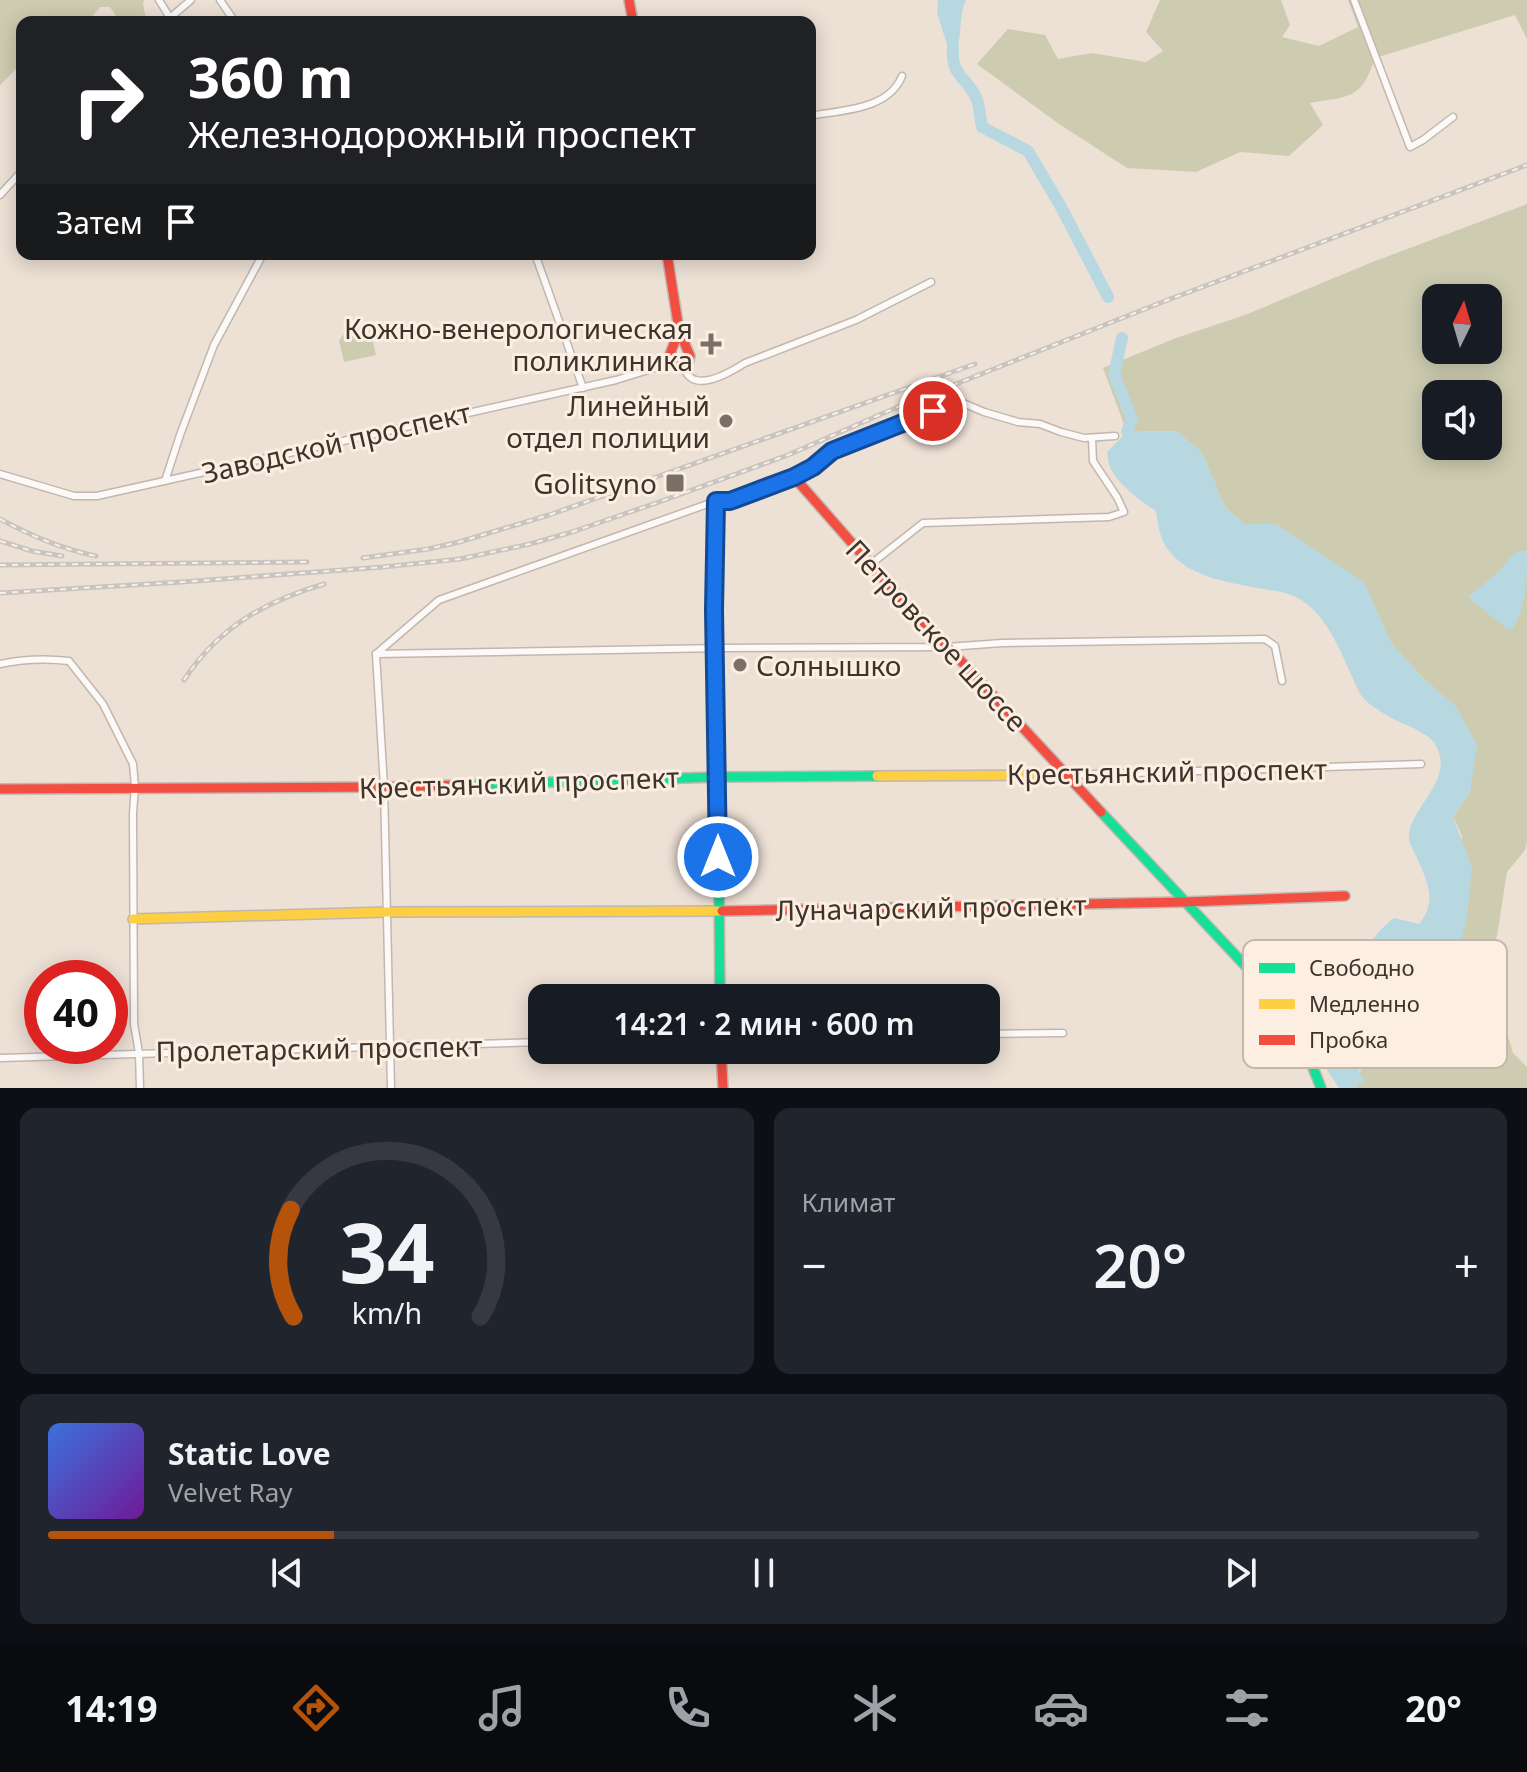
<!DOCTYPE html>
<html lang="ru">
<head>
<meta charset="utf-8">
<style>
	:root { --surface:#171b24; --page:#20242c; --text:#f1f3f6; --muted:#9ea1a6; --line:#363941; --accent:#b45309 }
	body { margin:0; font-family:"Noto Sans",sans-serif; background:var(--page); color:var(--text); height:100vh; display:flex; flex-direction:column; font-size:30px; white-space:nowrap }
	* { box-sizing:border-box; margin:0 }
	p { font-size:26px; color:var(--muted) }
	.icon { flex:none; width:44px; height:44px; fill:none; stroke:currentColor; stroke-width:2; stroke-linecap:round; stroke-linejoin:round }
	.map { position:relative; height:1088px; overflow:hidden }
	.panel { display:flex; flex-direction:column; gap:20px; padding:20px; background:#0d0f14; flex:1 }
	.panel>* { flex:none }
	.guide { position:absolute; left:16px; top:16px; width:800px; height:244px; border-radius:16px; box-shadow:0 4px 20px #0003; background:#202124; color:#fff; overflow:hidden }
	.needle { width:52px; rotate:5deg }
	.tools { position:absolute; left:1422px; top:284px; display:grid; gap:16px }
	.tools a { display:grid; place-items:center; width:80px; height:80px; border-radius:16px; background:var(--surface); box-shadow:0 4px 20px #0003; font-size:40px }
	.speed { position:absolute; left:24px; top:960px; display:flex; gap:16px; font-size:40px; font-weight:700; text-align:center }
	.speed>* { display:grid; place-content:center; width:104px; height:104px; border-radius:50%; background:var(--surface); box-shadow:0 4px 20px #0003; line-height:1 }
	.speed .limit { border:12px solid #d22; background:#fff; color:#111 }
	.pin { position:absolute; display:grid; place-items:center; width:68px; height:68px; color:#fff; margin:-34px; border:4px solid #fff; border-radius:50%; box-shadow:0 2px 8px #0007 }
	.me { position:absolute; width:88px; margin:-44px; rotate:0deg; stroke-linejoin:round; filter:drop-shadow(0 0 6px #0008) }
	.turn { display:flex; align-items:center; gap:28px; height:168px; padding:0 40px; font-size:36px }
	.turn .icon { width:104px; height:104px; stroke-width:2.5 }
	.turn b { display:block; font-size:56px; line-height:68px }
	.then { display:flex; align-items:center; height:76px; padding:0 40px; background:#0003; gap:16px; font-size:30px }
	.big { font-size:60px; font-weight:600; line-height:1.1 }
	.panel .card { flex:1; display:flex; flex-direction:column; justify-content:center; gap:12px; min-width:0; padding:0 28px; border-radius:16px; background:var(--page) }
	.panel .dial { align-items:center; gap:0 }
	.dial svg { height:208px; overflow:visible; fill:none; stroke:var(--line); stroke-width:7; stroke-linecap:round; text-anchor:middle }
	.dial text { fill:var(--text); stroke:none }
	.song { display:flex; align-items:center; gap:24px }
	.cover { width:96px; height:96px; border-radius:12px; background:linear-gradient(135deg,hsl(220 70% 55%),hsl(280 70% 35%)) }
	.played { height:8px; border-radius:4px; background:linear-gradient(90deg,var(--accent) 20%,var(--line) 20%) }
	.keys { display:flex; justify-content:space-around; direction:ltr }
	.heat { display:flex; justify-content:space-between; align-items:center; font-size:44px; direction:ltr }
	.panel .tiles { flex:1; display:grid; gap:20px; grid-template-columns:1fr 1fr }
	.card:last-child { grid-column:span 2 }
	.trip { position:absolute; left:528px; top:984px; width:472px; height:80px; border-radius:16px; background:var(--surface); box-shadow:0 4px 20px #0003; font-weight:600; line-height:80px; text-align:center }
	.tabs { display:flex; height:128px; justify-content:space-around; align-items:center; background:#090b0e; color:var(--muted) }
	.tabs .icon { width:56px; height:56px }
	.tabs .active { color:var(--accent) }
	.tabs b { font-size:36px; color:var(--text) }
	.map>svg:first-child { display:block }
</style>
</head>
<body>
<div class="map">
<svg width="1527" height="1088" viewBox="0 0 1527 1088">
	<rect width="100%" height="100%" fill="#ede0d5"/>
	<!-- green -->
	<g fill="#cdccb1" fill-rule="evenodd">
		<polygon points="0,0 144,0 143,5 147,22 116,22 116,16 110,7 100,7 88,22 51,22 41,18 37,22 22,22 22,63 0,85"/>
		<path d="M1160,0h121l9,25 -8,12 37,9 39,-19 -10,-27h179v39l-12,-24 -140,43c-14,42 -25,38 -65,45l13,22 -34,31 -49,-4 -44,20 -69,-4 -68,-44 -82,-60 31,-35 37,6 13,24 34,-6 54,9 17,-11 -17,-19z"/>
		<path d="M1527,204v637l-2,9 -18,22 -10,64 -12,22 28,95 14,14v21h-174l3,-1 10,-37 14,-27 2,-36 7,-23 19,2 32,14 22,-144 -9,-19 17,-25 -14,-85 -33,-29 -32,-35 -28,-61 -88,-58h-31l-19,-17 -23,-54 -25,-22 -50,1 -24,-64 73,-30 69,-23 125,-52zM1436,298h52v52h-52zM1436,394h52v52h-52z"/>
		<polygon points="359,329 362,340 372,338 376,355 344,362 339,341 345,332"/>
	</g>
	<!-- water -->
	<g fill="#b8d8e1">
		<path d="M938,0h28c-9,20 -2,42 -14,60l-15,-47z"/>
		<path d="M1177,431l25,22 23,54 19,17h31l89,58 27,61 32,35 33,29 21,38 -7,47 -17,25 19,51 -5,49 -9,38 -18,25 -32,-14 -19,-2 -7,23 -2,36 -14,27 -7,21 6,10 -12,7h-14l-14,-21c9,-15 23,-32 28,-49 3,-10 0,-21 1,-31 3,-28 18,-52 40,-69l25,6c19,-23 8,-43 -3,-68 -2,-5 -6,-11 -7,-16 -3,-29 43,-57 29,-90 -6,-16 -24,-21 -38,-28 -10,-4 -29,-16 -36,-23 -6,-7 -10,-19 -14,-27 -11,-25 -24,-55 -47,-71 -12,-8 -26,-10 -40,-12 -31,-6 -73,-11 -94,-38 -9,-11 -11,-26 -13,-40 -16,-10 -40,-28 -47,-46 -1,-4 -1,-9 -2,-13l20,-20z"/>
		<path d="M1527,550c0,27 0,58 -15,79h-5l-39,-32 28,-23 20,-22z"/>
	</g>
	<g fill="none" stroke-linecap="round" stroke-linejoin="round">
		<!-- river -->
		<g stroke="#b8d8e1" stroke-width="12">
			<path d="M953,47c-3,31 16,30 24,53 3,8 3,18 5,27l46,24 32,54 48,92"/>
			<polyline points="1122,338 1114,375 1132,419 1127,432 1136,444"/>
		</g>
		<defs>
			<g id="street">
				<polyline points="159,0 170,18"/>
				<polyline points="220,0 235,22"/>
				<polyline points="1354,0 1410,147 1423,140 1453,117"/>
				<polyline points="165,22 191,0"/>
				<path d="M810,116c31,-6 79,-6 92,-40"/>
				<polyline points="0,195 22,171"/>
				<polyline points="535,254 583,388"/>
				<path d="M682,367c4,5 7,12 14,13 14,4 38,-10 49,-17l111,-43 75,-38"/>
				<polyline points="0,474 74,496 97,496 616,380 671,363"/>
				<polyline points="165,481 180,435 214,345 263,254"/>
				<polyline points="716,501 715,648 718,777"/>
				<polyline points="871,564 923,523 1109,517 1124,512 1117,497 1093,461 1092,439"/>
				<polyline points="376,654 723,648 948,647 1002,643 1265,639 1275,646 1282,681"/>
				<polyline points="376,654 439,600 716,501 730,501 794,477 813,467 832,451 958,401 984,412 1018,422 1040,424 1061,432 1084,438 1115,436"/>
				<polyline points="376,654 384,787 391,1088"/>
				<path d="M0,664c24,-5 44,-6 69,-3l34,43 30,60 2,23 -2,26 1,211 5,29 1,35"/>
				<polyline points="1067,775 1421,764"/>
				<polyline points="986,1034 1063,1033"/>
				<polyline points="0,1058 542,1042"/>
			</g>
			<g id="fast">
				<polyline points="718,777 720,998"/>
				<polyline points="461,785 718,777 877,776"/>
				<polyline points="1101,812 1285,1008 1305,1047 1321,1088"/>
			</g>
			<g id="slow">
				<polyline points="877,776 1067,775"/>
				<polyline points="133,919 387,912 722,911"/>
			</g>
			<g id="jam">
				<polyline points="629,0 633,22"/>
				<polyline points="667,254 679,330 690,356 688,364 680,367 672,364 669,357 679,330"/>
				<polyline points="794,477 901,599 948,647 1101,812"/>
				<polyline points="0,789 384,787 461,785"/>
				<polyline points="722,911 1184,902 1345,896"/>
				<polyline points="721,1050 723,1088"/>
			</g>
		</defs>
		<!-- street casing -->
		<use href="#street" stroke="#c2b7af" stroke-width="9"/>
		<!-- fast casing -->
		<use href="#fast" stroke="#c2b7af" stroke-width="12"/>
		<!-- slow casing -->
		<use href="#slow" stroke="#c2b7af" stroke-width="12"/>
		<!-- jam casing -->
		<use href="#jam" stroke="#c2b7af" stroke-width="12"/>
		<!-- street -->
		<use href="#street" stroke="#fcfaf9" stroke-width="6"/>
		<!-- fast -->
		<use href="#fast" stroke="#16e098" stroke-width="9"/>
		<!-- slow -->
		<use href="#slow" stroke="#ffcf43" stroke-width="9"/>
		<!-- jam -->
		<use href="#jam" stroke="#f24e42" stroke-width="9"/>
		<defs>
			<g id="rail">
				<path d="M0,519c31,17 62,30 96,37"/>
				<polyline points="0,541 32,551 62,556"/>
				<polyline points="363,558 428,549 459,542 549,515 975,364"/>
				<polyline points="0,565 307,562"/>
				<polyline points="0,593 182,582 383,567 460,559 530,544 572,532 662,501 788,455 893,409 1165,301 1527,165"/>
				<path d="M184,680c35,-53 80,-78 140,-96"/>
			</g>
		</defs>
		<!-- rail casing -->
		<use href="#rail" stroke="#c8c4c1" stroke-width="5"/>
		<!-- rail -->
		<use href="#rail" stroke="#fdeee2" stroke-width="2" stroke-dasharray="6" stroke-linecap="butt"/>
	</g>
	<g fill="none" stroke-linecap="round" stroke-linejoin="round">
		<defs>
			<polyline id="route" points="718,857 714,610 716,501 730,501 794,477 813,467 832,451 933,411"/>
		</defs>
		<!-- route casing -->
		<use href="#route" stroke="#114b97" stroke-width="20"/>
		<!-- route -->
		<use href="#route" stroke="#1a73e8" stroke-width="14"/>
	</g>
	<!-- markers -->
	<g fill="#7b7067" stroke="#fdeee2" stroke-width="3">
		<path d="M707 332h8v8h8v8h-8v8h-8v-8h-8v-8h8z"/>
		<circle cx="726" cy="421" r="8"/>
		<rect x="665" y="473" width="20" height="20" rx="4"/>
		<circle cx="740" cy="665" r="8"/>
	</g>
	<g text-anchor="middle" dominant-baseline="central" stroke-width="6" stroke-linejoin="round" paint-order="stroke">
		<!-- poi labels -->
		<g font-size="28" fill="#3d342c" stroke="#fdeee2" text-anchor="end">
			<text x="693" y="328">Кожно-венерологическая<tspan x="693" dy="32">поликлиника</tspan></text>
			<text x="710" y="405">Линейный<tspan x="710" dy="32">отдел полиции</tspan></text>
			<text x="657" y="483">Golitsyno</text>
			<text x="756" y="665" text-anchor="start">Солнышко</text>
		</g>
		<!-- street labels -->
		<g font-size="28" fill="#3d342c" stroke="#fdeee2">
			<text transform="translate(336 442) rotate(-13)">Заводской проспект</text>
			<text transform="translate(937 635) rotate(47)">Петровское шоссе</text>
			<text transform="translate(1167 771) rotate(-1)">Крестьянский проспект</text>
			<text transform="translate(519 782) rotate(-2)">Крестьянский проспект</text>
			<text transform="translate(931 907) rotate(-1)">Луначарский проспект</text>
			<text transform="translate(319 1048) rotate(-1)">Пролетарский проспект</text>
		</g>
	</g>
	<!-- legend -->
	<rect x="1243" y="940" width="264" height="128" rx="12" fill="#fdeee2" stroke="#c3b6ab" stroke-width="2"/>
	<rect x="1259" y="963" width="36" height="10" fill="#16e098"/>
	<rect x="1259" y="999" width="36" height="10" fill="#ffcf43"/>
	<rect x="1259" y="1035" width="36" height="10" fill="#f24e42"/>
	<g font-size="22" fill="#3d342c">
		<text x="1309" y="976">Свободно</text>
		<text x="1309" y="1012">Медленно</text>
		<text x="1309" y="1048">Пробка</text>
	</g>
</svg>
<div class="tools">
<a><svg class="needle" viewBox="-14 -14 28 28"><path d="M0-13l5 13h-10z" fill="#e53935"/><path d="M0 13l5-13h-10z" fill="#9ea1a6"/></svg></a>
<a><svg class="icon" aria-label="sound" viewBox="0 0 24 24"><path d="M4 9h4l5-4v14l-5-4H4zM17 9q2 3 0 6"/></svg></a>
</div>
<div class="speed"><div class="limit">40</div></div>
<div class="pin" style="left:933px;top:411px;background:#d93025"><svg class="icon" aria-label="arrive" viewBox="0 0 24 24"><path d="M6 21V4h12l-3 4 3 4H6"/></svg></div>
<svg class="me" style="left:718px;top:857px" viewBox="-20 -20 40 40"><circle r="17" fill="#1a73e8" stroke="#fff" stroke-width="3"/><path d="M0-11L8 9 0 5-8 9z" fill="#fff"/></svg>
<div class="trip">14:21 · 2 мин · 600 m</div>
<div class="guide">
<div class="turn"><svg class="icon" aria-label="right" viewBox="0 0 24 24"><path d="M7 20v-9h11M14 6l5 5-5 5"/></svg><div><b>360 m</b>Железнодорожный проспект</div></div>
<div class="then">Затем<svg class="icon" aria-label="arrive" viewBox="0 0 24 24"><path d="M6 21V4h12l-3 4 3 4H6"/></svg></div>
</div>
</div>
<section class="panel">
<div class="tiles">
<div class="card dial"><svg viewBox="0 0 100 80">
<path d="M14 69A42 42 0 1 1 86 69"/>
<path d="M14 69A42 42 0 0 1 13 28" stroke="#b45309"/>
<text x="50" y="56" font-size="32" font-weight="700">34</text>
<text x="50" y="72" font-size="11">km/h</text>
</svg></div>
<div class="card"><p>Климат</p>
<div class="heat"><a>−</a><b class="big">20°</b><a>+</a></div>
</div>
<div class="card">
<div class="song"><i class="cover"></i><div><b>Static Love</b><p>Velvet Ray</p></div></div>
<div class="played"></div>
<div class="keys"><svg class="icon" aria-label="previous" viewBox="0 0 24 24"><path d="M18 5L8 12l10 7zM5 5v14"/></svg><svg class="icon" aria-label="pause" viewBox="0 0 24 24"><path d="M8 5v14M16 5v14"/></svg><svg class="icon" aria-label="next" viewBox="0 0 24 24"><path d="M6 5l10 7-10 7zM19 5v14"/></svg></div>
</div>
</div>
</section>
<nav class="tabs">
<b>14:19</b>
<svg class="icon active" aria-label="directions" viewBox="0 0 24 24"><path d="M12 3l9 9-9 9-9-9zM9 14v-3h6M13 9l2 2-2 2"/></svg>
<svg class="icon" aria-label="music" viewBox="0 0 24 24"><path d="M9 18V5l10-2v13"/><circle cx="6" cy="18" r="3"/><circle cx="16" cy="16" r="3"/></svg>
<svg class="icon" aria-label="phone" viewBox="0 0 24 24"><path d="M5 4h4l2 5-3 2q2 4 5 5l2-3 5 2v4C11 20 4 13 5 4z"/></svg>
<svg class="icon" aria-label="climate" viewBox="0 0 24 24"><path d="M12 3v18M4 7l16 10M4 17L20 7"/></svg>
<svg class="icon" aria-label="car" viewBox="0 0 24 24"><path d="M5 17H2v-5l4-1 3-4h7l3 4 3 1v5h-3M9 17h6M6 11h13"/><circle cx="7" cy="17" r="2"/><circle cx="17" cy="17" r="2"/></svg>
<svg class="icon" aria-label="filters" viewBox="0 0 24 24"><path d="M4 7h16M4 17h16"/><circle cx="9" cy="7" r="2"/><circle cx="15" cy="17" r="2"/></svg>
<b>20°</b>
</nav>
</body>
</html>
